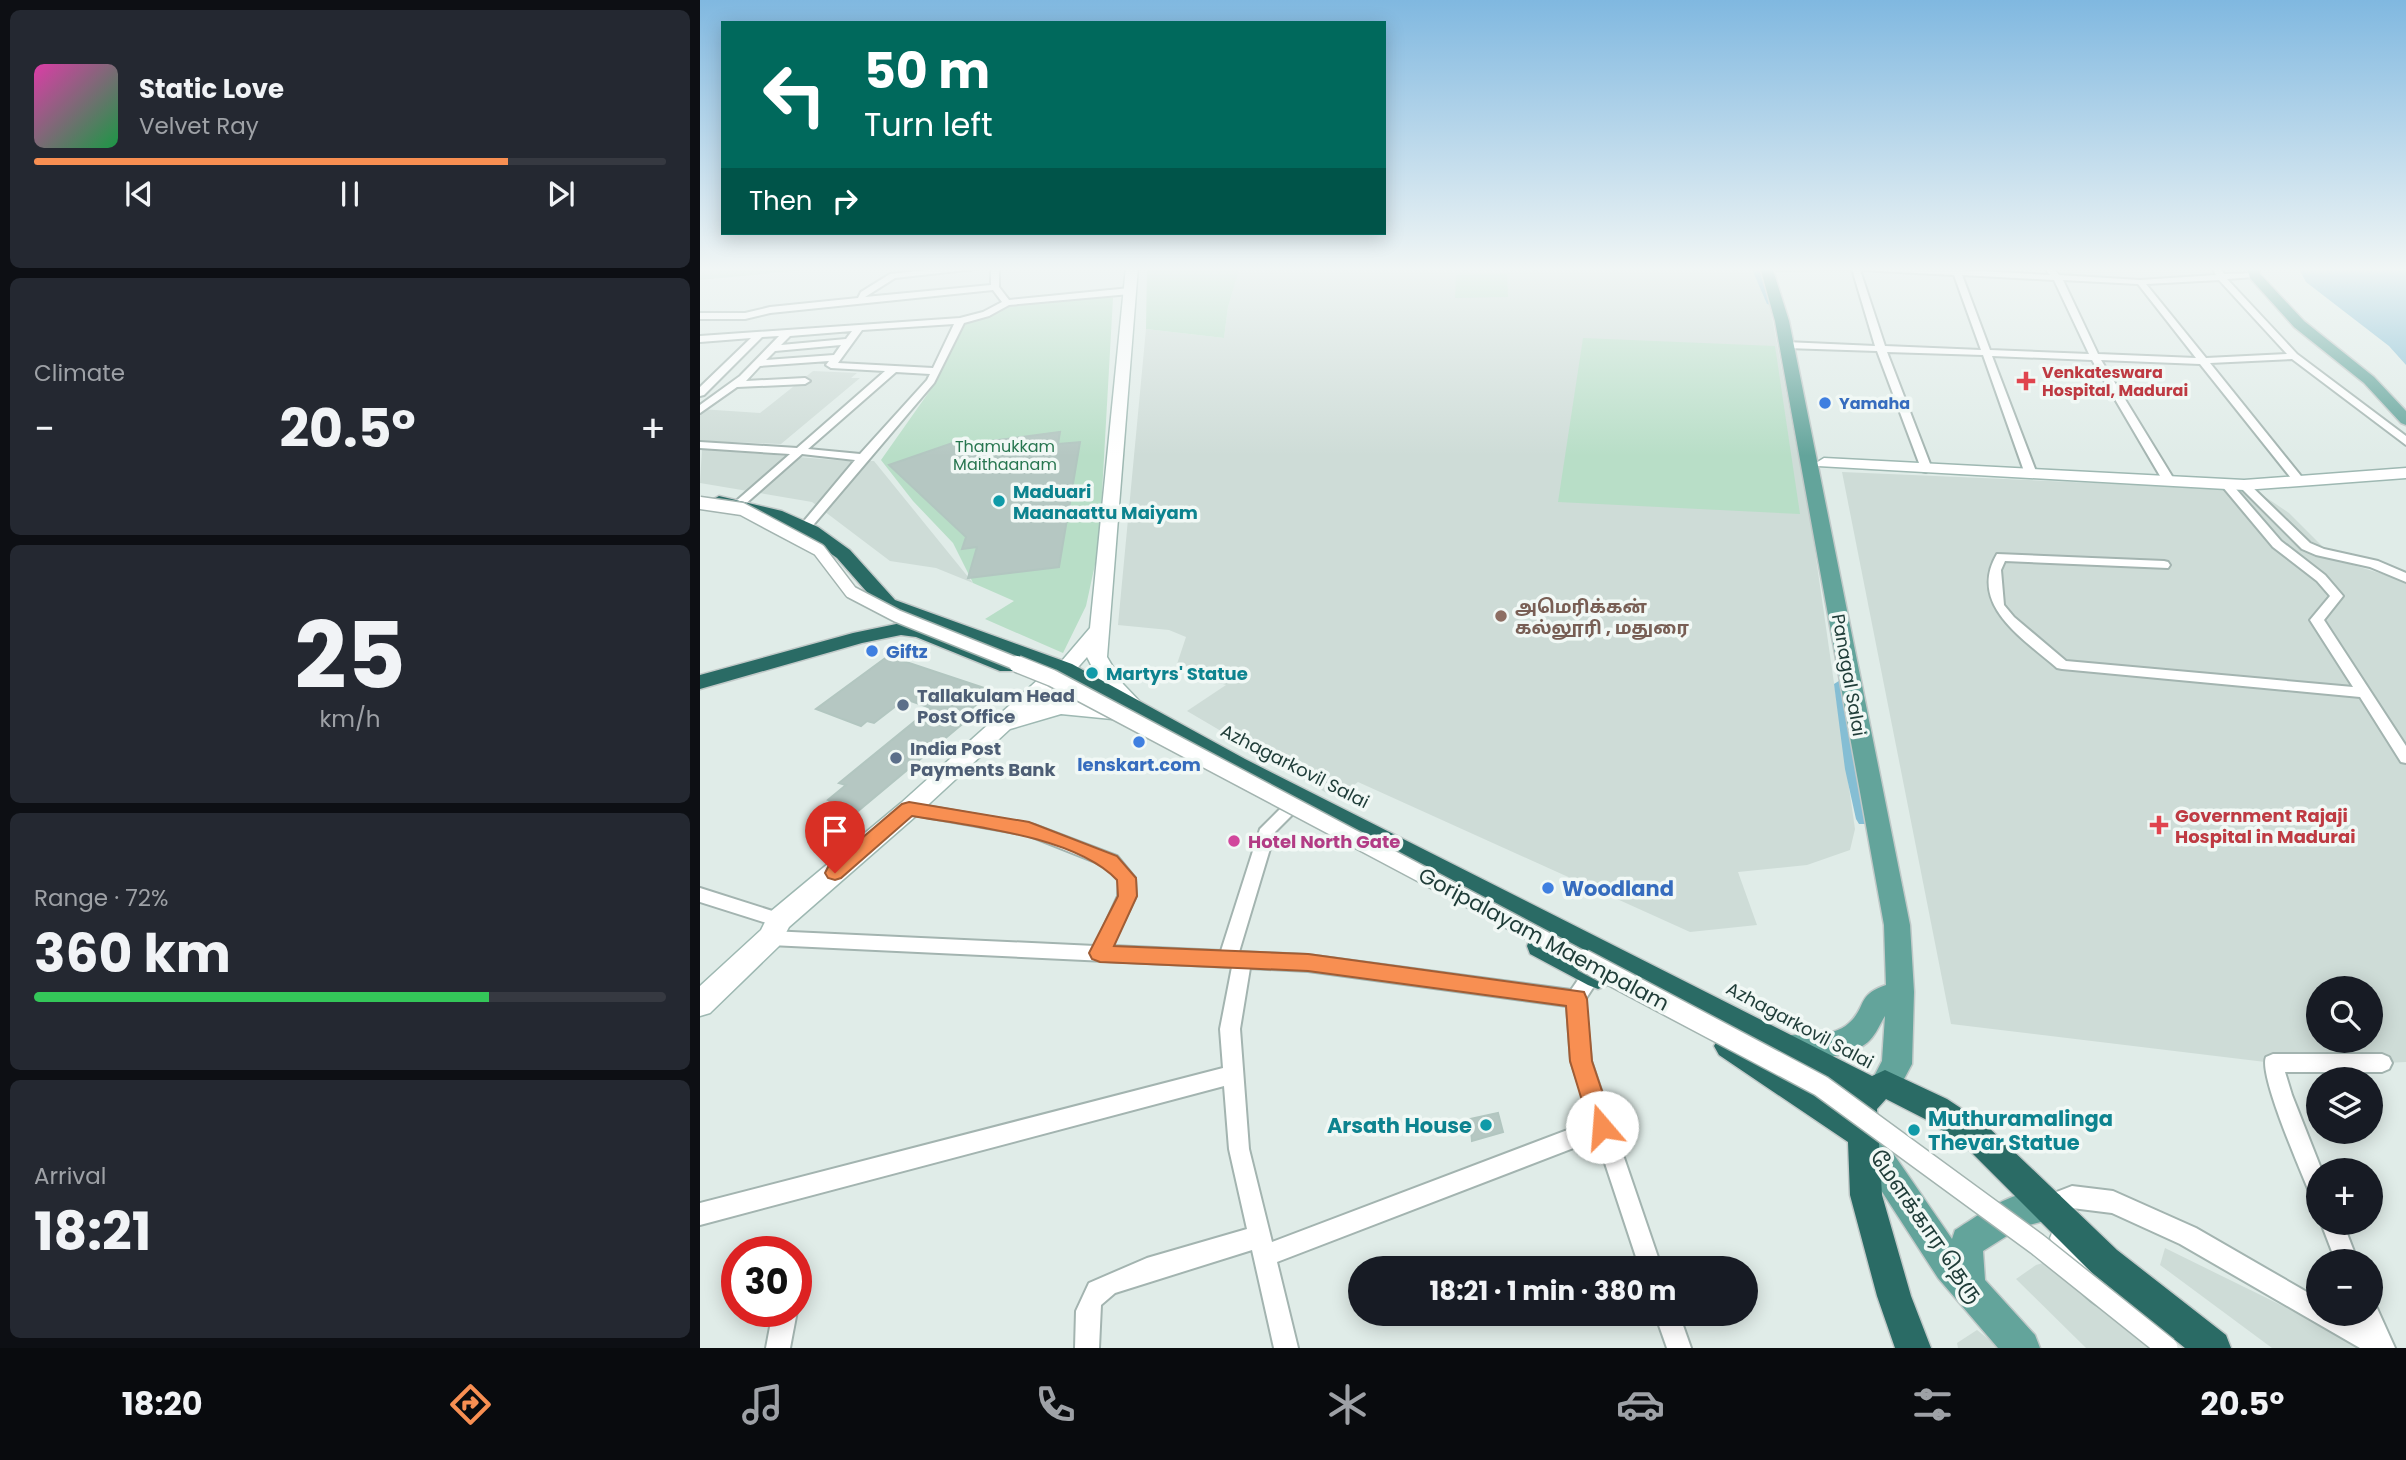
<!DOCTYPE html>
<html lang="en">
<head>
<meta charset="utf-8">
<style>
	:root { --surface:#171b24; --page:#242831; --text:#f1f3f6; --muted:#9ea1a6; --line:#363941; --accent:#f88f52 }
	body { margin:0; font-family:Poppins,"Noto Sans Tamil",sans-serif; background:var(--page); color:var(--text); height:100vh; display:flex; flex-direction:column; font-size:26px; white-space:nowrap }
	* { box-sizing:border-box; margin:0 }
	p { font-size:23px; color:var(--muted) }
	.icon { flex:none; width:38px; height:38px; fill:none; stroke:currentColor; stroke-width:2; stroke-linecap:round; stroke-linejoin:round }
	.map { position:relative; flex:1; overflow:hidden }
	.side { display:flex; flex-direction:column; gap:10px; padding:10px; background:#0d0f14; width:700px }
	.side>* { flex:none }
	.hud { position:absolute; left:21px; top:21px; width:665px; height:214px; border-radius:0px; box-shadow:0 4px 18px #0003; background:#00695c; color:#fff; overflow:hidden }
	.tools { position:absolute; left:1606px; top:976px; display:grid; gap:14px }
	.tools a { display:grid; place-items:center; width:77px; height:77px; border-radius:50%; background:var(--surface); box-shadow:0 4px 18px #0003; font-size:35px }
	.speed { position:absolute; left:21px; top:1236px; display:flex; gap:14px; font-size:35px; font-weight:700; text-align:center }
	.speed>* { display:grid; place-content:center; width:91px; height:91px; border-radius:50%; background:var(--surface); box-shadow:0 4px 18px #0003; line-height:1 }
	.speed .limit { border:10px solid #d22; background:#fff; color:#111 }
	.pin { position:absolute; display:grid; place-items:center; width:60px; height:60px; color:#fff; margin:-72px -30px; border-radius:50% 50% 50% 0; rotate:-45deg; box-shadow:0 0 7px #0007 }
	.pin .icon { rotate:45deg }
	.me { position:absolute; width:77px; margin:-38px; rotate:342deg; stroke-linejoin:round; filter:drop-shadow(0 0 5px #0008) }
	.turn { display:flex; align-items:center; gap:24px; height:147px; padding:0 28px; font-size:32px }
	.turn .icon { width:91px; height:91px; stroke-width:2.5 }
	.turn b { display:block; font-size:49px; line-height:60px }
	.then { display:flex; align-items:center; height:66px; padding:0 28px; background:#0003; gap:14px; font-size:26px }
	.big { font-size:52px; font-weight:700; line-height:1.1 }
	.side .widget { flex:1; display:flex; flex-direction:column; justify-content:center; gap:10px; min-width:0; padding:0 24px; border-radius:10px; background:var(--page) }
	.side .dial { align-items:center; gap:0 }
	.dial b { font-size:91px; line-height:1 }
	.song { display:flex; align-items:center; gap:21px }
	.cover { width:84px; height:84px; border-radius:10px; background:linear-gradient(135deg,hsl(320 70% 55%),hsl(140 70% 35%)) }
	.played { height:7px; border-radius:4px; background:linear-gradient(90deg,var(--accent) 75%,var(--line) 75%) }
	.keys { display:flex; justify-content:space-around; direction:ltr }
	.heat { display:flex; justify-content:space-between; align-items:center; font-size:38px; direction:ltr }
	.charge { height:10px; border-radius:5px; background:linear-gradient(90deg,#34c759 72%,var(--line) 0) }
	.trip { position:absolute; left:648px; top:1256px; width:410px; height:70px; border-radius:35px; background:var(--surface); box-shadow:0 4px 18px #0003; font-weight:700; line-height:70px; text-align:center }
	.tabs { display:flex; height:112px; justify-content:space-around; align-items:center; background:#090b0e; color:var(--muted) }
	.tabs .icon { width:49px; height:49px }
	.tabs .active { color:var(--accent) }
	.tabs b { font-size:32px; color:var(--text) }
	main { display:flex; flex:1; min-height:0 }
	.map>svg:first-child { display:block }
</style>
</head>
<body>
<main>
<section class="side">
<div class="widget">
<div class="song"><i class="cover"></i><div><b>Static Love</b><p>Velvet Ray</p></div></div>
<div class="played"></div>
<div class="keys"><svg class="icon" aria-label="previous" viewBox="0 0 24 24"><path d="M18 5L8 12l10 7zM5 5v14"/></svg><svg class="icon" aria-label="pause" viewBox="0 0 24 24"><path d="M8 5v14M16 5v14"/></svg><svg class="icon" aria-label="next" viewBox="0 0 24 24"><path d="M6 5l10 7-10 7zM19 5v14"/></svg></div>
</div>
<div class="widget"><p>Climate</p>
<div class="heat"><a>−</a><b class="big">20.5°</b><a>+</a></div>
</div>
<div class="widget dial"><b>25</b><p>km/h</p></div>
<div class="widget"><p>Range · 72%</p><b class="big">360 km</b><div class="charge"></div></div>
<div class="widget"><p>Arrival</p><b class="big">18:21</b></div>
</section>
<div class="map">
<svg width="1706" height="1348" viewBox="0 0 1706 1348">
	<rect width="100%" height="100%" fill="#e0ece8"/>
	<!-- built -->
	<g fill="#cedcd7" fill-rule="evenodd">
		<polygon points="540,267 1049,267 1054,271 1068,296 1111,523 1155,829 1150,850 1107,865 1038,872 1057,925 990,932 658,782 641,795 630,795 487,711 526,685 475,670 486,637 469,630 418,625 446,329 524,338 528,307"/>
		<polygon points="113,371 157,373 151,378 160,378 81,444 0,441 0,409 60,413"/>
		<polygon points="2,449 147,461 174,461 273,583 236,568 190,561 112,502 0,483"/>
		<path d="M1142,472l413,18 34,23 47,47 70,21v481l-100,5 -355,-43zM1619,989h52v52h-52z"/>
		<polygon points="1465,1248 1668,1348 1572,1348 1460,1265"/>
		<polygon points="1360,1258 1461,1348 1386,1348 1316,1279 1336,1265"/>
		<polygon points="1277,1330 1300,1348 1258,1348 1257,1343"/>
	</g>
	<!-- green -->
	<g fill="#b8dec7">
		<polygon points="0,267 136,267 0,280"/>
		<polygon points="447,267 540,267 528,307 524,338 446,329"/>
		<polygon points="807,274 808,297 755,298 756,275"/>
		<polygon points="381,297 413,298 399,546 386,606 363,653 285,619 314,601 273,583 253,543 213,501 181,460 231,389 266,322 291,315 307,307"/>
		<polygon points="883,338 1075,346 1100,514 858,502"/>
	</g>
	<!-- water -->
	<polygon fill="#85bed4" points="1598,267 1706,267 1706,365 1689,346 1606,282"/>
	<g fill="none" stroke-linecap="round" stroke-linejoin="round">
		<!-- canal -->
		<g fill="#85bed4" fill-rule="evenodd">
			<polygon points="1051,267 1061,267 1077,304 1075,306 1067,304"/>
			<polygon points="1142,679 1150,684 1163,769 1174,819 1171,824 1159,824 1156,819 1145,769 1134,684"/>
		</g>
	</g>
	<!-- building -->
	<g fill="#b5c7c2" stroke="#b2c6c0" stroke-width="2">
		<polygon points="360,432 358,444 380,442 359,567 268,578 277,547 262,549 266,537 189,465 261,440 267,444"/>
		<polygon points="188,656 293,691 259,719 266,721 158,811 128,800 146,785 139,783 231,708 205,699 174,723 167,721 161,726 116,709"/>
		<polygon points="798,1113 803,1132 772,1141 770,1119"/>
	</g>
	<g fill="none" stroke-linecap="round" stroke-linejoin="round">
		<defs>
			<g id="street">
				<path d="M254,267h25l-4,2 -80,9 -30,19 126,-12v-18h8v20l10,13 121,-12 4,3 -4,3 -121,11 -20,11 -25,7 -30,60 -125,147h-8l-2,-3 56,-67 -53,-6 -59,52h-8v-4l55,-48 -90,-6v-6l97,6 88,-77 -54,-3 -5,-3 3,-4 -69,5 -14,15 59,-3 5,3 -5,3 -68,3 -37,26v-8l40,-29 39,-40 -17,1 -58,58 -4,1v-9l51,-49 -51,4v-6l260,-18 23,-6 19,-10 -9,-12 -223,23 -25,6h-45v-6h45l25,-6 88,-9 3,-6 29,-18zM254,324l-21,44 -95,-5 24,-33zM152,331l-6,8 -65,6 9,-9zM141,345l-7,10 -68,5 9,-9zM196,372l34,2 -3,6 -67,74 -52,-5z"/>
				<path d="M1063,267h137l53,3 1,-3h8l-1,3 89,5 -6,-8h8l7,8 81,5 76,-5 -4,-8h8l4,7 33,-1 1,2 -4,2 -27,2 70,75 109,82v9l-114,-86 -82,4 95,118 -6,3 -4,-1 -95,-119 -99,-4 74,121 -6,3 -6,-3 -71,-121 -100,-4 45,118 -6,3 -6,-3 -42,-119 -96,-3 45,117 -6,3 -4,-1 -45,-120 -91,-3 -5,-3 5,-3 89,4 -23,-77 -86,1zM1160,270l94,5 27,75 -96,-4zM1262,275l92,5 35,74 -99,-4zM1363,280l75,4 58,74 -98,-4zM1519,280l68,74 -81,4 -60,-74z"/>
				<path d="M1526,481l4,1 51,59 44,34 18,21 -19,24 82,126v17l-5,-1 -41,-65 -298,-28 -5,-1c-33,-29 -90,-63 -60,-114l167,7 4,1 2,3 -2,3 -163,-7 -4,9 3,35 10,12 52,44 287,26 -43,-67 20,-24 -13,-15 -44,-34 -51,-61 -2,-2z"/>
				<polygon points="1544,482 1548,483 1610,543 1624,549 1678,561 1706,573 1706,582 1670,567 1616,555 1602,549 1538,485"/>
				<path d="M209,803l126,22 82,31 18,22 1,18 -24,50 109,5 39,-122 22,-22h12l2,4 -21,21 -36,120 69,3 263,35c8,-10 14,-27 28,-21l3,5 -17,26 6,61 71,208h-22l-43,-130 -320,123 21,86h-24l-22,-98 -137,43 -14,12 -2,43h-24l1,-37 13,-28 58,-25 100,-29 -18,-80 -5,-63 -524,139v-22l523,-135 -3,-39 12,-62 -462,-22 -6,-2 -3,-5 3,-5 6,-2 325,15 23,-50 1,-16 -14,-14 -78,-31 -124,-22 -2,-4 2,-4zM550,968l58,3 259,35 4,55 20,60 -319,121 -23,-93 -9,-120z"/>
				<polygon points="0,888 85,915 88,920 85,925 79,927 0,902"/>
				<path d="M1573,1054h109l7,3 3,6 -3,6 -7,3h-97l7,23 30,76h-3v28l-8,-3c-9,-22 -53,-122 -45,-139z"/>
				<polygon points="1372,1186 1413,1191 1496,1228 1619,1299 1619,1314 1646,1314 1659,1322 1656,1314 1671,1314 1671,1304 1676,1306 1695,1348 1660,1348 1480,1244 1412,1213 1372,1208 1349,1217 1341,1214 1338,1206 1341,1198"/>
				<polygon points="1621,1223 1643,1223 1658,1262 1636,1262"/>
				<polygon points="96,1310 97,1311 90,1348 66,1348 73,1311"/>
				<polygon points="955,1314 979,1314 991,1348 967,1348"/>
			</g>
			<g id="secondary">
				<path d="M426,267h12l-31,390 16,27 21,22 -3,5c-26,7 -44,-35 -54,-54l-15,17h-14l-3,-5 35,-41z"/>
				<polygon points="1124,458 1544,480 1706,468 1706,478 1544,490 1118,466 1116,463"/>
				<path d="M348,675l7,2 4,5 -23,23c28,-8 55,-6 84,2l3,5 -3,5 -8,2 -51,-5 -51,15 -93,86 -128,112 -10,19 -69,67 -10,3v-30l61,-56 9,-18 131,-109 140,-126z"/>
				<path d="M1367,1221l12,5 14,25 23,29 5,12 -5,12 -12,5c-26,-11 -43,-45 -54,-71l5,-12z"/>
			</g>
			<g id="primary">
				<path d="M1060,267h12l17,54 121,604 4,67 -2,72 -16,30 -11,4 -11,-4 -4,-10 12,-23 3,-45c-5,8 -9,18 -15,24 -15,17 -69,24 -90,16l-5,-9 5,-9c21,-8 51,2 69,-15 18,-16 7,-28 37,-38l-2,-60 -109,-604z"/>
				<polygon points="1547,267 1559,267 1560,274 1604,321 1674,377 1706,411 1706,425 1701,423 1664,383 1594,327 1550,278"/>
				<path d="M1164,1122l11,5 77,112 3,-9c29,-18 69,-50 105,-35l4,11 -4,11 -39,10 -38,24 2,29 50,55 5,13h-42l-60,-70 -85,-131 -5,-10 5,-10z"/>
			</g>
			<g id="highway">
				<polygon points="19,496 82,511 118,527 150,550 195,600 372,664 545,759 1172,1076 1185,1070 1247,1099 1285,1124 1417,1250 1526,1335 1531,1348 1485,1348 1393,1274 1263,1144 1225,1119 1186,1099 1177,1109 1182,1195 1211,1296 1231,1348 1195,1348 1177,1296 1150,1195 1148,1142 1019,1055 1014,1046 1019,1037 1029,1033 1039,1037 1147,1106 1151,1095 529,771 358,674 181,608 137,558 105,535 70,519 13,505 10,501"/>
				<polygon points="201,623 227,628 314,661 317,666 314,671 300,671 216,637 201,635 162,643 0,689 0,675 153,633"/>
				<polygon points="840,935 908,969 912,977 908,985 898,989 888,985 830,954 827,946 830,938"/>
			</g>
		</defs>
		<!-- street casing -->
		<use href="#street" stroke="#a3b4b0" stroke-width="4"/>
		<!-- secondary casing -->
		<use href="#secondary" stroke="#9eb8b2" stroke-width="3"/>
		<!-- primary casing -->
		<use href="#primary" stroke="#c1c9c8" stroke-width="3"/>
		<!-- highway casing -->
		<use href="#highway" stroke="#c1c9c8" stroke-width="3"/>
		<!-- street -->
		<use href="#street" fill="#fff" fill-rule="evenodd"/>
		<!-- secondary -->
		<use href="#secondary" fill="#fff" fill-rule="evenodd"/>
		<!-- primary -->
		<use href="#primary" fill="#63a49b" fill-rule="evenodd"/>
		<!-- highway -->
		<use href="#highway" fill="#2a6b65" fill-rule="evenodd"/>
		<defs>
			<polyline id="street-bridge-far2" points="0,503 42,509 119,550 151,592 197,616 322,666"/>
			<polyline id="street-bridge-far1" points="317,664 352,678 887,962"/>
			<polyline id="street-bridge" points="883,960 1121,1086 1337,1244 1467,1348"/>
		</defs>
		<!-- street-bridge-far2 casing -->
		<use href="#street-bridge-far2" stroke="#a3b4b0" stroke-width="15" stroke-linecap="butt"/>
		<!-- street-bridge-far1 casing -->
		<use href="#street-bridge-far1" stroke="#a3b4b0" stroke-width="19" stroke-linecap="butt"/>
		<!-- street-bridge casing -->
		<use href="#street-bridge" stroke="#a3b4b0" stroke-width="24" stroke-linecap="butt"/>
		<!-- street-bridge-far2 -->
		<use href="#street-bridge-far2" stroke="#fff" stroke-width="12"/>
		<!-- street-bridge-far1 -->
		<use href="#street-bridge-far1" stroke="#fff" stroke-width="16"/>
		<!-- street-bridge -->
		<use href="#street-bridge" stroke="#fff" stroke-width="21"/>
	</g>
	<!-- sky -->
	<linearGradient id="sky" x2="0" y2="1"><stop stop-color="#80b8e0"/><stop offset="0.59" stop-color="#f1f6f5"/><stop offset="1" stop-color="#f1f6f5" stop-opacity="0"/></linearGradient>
	<rect width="1706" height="456" fill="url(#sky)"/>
	<!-- route -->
	<path fill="#f88f52" stroke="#a15d35" stroke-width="2" d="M209,802l120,20 88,34 19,22 1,18 -23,50 194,8 276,38 3,7 5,62 22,66 -4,8 -8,3 -8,-3 -4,-8 -20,-66 -4,-55 -258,-35 -208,-9 -8,-3 -3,-6 29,-57 -1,-16c-42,-44 -146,-54 -205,-64l-71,62 -6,2 -7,-2 -3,-5 3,-6 74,-63z"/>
	<!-- markers -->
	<g fill="#e0444e" stroke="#f1f8f5" stroke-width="2.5">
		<path d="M1322.5 370.5h7v7h7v7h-7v7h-7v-7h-7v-7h7z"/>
		<path d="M1455.5 814.5h7v7h7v7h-7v7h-7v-7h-7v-7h7z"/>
	</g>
	<g fill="#3f7fe0" stroke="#f1f8f5" stroke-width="2.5">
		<circle cx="1125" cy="403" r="7"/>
		<circle cx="172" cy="651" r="7"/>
		<circle cx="439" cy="742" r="7"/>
		<circle cx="848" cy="888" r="7"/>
	</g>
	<g fill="#0f9aa8" stroke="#f1f8f5" stroke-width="2.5">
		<circle cx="299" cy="501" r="7"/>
		<circle cx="392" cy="673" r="7"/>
		<circle cx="786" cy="1125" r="7"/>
		<circle cx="1214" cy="1130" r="7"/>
	</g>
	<circle fill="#8d6e63" stroke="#f1f8f5" stroke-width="2.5" cx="801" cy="616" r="7"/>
	<g fill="#5c6f8a" stroke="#f1f8f5" stroke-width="2.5">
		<circle cx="203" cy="705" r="7"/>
		<circle cx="196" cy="758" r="7"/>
	</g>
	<circle fill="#d1479c" stroke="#f1f8f5" stroke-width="2.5" cx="534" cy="841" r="7"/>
	<g text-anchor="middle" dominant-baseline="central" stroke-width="7" stroke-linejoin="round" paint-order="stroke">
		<!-- far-health labels -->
		<g font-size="16" font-weight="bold" fill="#be3a42" stroke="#f1f8f5" text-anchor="start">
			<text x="1342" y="372">Venkateswara<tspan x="1342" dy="18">Hospital, Madurai</tspan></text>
		</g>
		<!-- far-shop labels -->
		<g font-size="16" font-weight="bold" fill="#366cbe" stroke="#f1f8f5" text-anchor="start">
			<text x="1139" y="403">Yamaha</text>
		</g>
		<!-- far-park labels -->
		<g font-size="16" fill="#287650" stroke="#f1f8f5">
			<text x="305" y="446">Thamukkam<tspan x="305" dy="18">Maithaanam</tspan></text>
		</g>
		<!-- culture labels -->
		<g font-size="18" font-weight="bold" fill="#0d838f" stroke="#f1f8f5" text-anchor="start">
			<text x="313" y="491">Maduari<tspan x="313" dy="21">Maanaattu Maiyam</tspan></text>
			<text x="406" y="673">Martyrs' Statue</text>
		</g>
		<!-- education labels -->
		<g font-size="18" font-weight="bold" fill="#785e54" stroke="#f1f8f5" text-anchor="start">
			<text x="815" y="606">அமெரிக்கன்<tspan x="815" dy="21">கல்லூரி , மதுரை</tspan></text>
		</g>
		<!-- shop labels -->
		<g font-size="18" font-weight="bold" fill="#366cbe" stroke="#f1f8f5" text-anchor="start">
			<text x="186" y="651">Giftz</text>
			<text x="439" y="764" text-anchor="middle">lenskart.com</text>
		</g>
		<!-- street labels -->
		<g font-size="18" fill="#203d39" stroke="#f1f8f5">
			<text transform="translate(1149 675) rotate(80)">Panagal Salai</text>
			<text transform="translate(595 766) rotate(27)">Azhagarkovil Salai</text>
			<text transform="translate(1100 1025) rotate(28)">Azhagarkovil Salai</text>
		</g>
		<!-- service labels -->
		<g font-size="18" font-weight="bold" fill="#4e5e75" stroke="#f1f8f5" text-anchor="start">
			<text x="217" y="695">Tallakulam Head<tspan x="217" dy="21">Post Office</tspan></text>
			<text x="210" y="748">India Post<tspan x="210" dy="21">Payments Bank</tspan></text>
		</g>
		<!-- health labels -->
		<g font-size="18" font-weight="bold" fill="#be3a42" stroke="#f1f8f5" text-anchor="start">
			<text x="1475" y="815">Government Rajaji<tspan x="1475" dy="21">Hospital in Madurai</tspan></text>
		</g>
		<!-- hotel labels -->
		<g font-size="18" font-weight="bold" fill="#b23c85" stroke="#f1f8f5" text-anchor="start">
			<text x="548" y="841">Hotel North Gate</text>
		</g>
		<!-- near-shop labels -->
		<g font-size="21" font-weight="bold" fill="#366cbe" stroke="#f1f8f5" text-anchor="start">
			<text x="862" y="888">Woodland</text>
		</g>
		<!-- near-street labels -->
		<g font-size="21" fill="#203d39" stroke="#f1f8f5">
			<text transform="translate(844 939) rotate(28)">Goripalayam Maempalam</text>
			<text transform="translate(1227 1226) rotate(55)">மேளக்கார தெரு</text>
		</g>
		<!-- near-culture labels -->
		<g font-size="21" font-weight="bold" fill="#0d838f" stroke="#f1f8f5" text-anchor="start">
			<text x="1228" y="1118">Muthuramalinga<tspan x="1228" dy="24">Thevar Statue</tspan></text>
			<text x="772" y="1125" text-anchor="end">Arsath House</text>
		</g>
	</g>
</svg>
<div class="tools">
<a><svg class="icon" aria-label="search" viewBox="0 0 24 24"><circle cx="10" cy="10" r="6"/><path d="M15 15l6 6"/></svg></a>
<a><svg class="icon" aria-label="layers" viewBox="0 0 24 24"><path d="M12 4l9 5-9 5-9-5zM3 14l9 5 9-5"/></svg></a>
<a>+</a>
<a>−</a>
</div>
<div class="speed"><div class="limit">30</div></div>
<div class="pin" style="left:135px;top:873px;background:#d93025"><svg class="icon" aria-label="arrive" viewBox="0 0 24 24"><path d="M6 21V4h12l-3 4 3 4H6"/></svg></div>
<svg class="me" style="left:902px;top:1127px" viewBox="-20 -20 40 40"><circle r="19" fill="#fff"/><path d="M0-13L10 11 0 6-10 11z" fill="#f88f52"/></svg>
<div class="trip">18:21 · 1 min · 380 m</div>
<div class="hud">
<div class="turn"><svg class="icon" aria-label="left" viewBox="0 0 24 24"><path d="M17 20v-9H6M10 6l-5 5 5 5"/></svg><div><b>50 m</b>Turn left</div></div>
<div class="then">Then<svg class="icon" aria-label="right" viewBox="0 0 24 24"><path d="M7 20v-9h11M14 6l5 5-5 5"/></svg></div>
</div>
</div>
</main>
<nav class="tabs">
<b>18:20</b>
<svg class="icon active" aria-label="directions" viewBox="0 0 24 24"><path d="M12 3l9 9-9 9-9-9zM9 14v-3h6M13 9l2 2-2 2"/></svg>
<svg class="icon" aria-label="music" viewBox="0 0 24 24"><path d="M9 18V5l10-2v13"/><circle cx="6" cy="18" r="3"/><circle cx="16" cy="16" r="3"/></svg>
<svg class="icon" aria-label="phone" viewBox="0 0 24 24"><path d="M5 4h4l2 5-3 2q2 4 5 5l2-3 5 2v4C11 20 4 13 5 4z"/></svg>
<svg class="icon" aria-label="climate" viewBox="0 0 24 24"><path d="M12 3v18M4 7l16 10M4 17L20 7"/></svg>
<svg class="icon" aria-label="car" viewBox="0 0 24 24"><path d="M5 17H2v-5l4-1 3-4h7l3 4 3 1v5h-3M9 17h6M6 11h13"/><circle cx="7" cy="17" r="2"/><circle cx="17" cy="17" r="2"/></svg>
<svg class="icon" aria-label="filters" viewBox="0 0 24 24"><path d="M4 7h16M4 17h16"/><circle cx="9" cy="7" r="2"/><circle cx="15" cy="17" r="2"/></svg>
<b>20.5°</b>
</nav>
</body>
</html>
